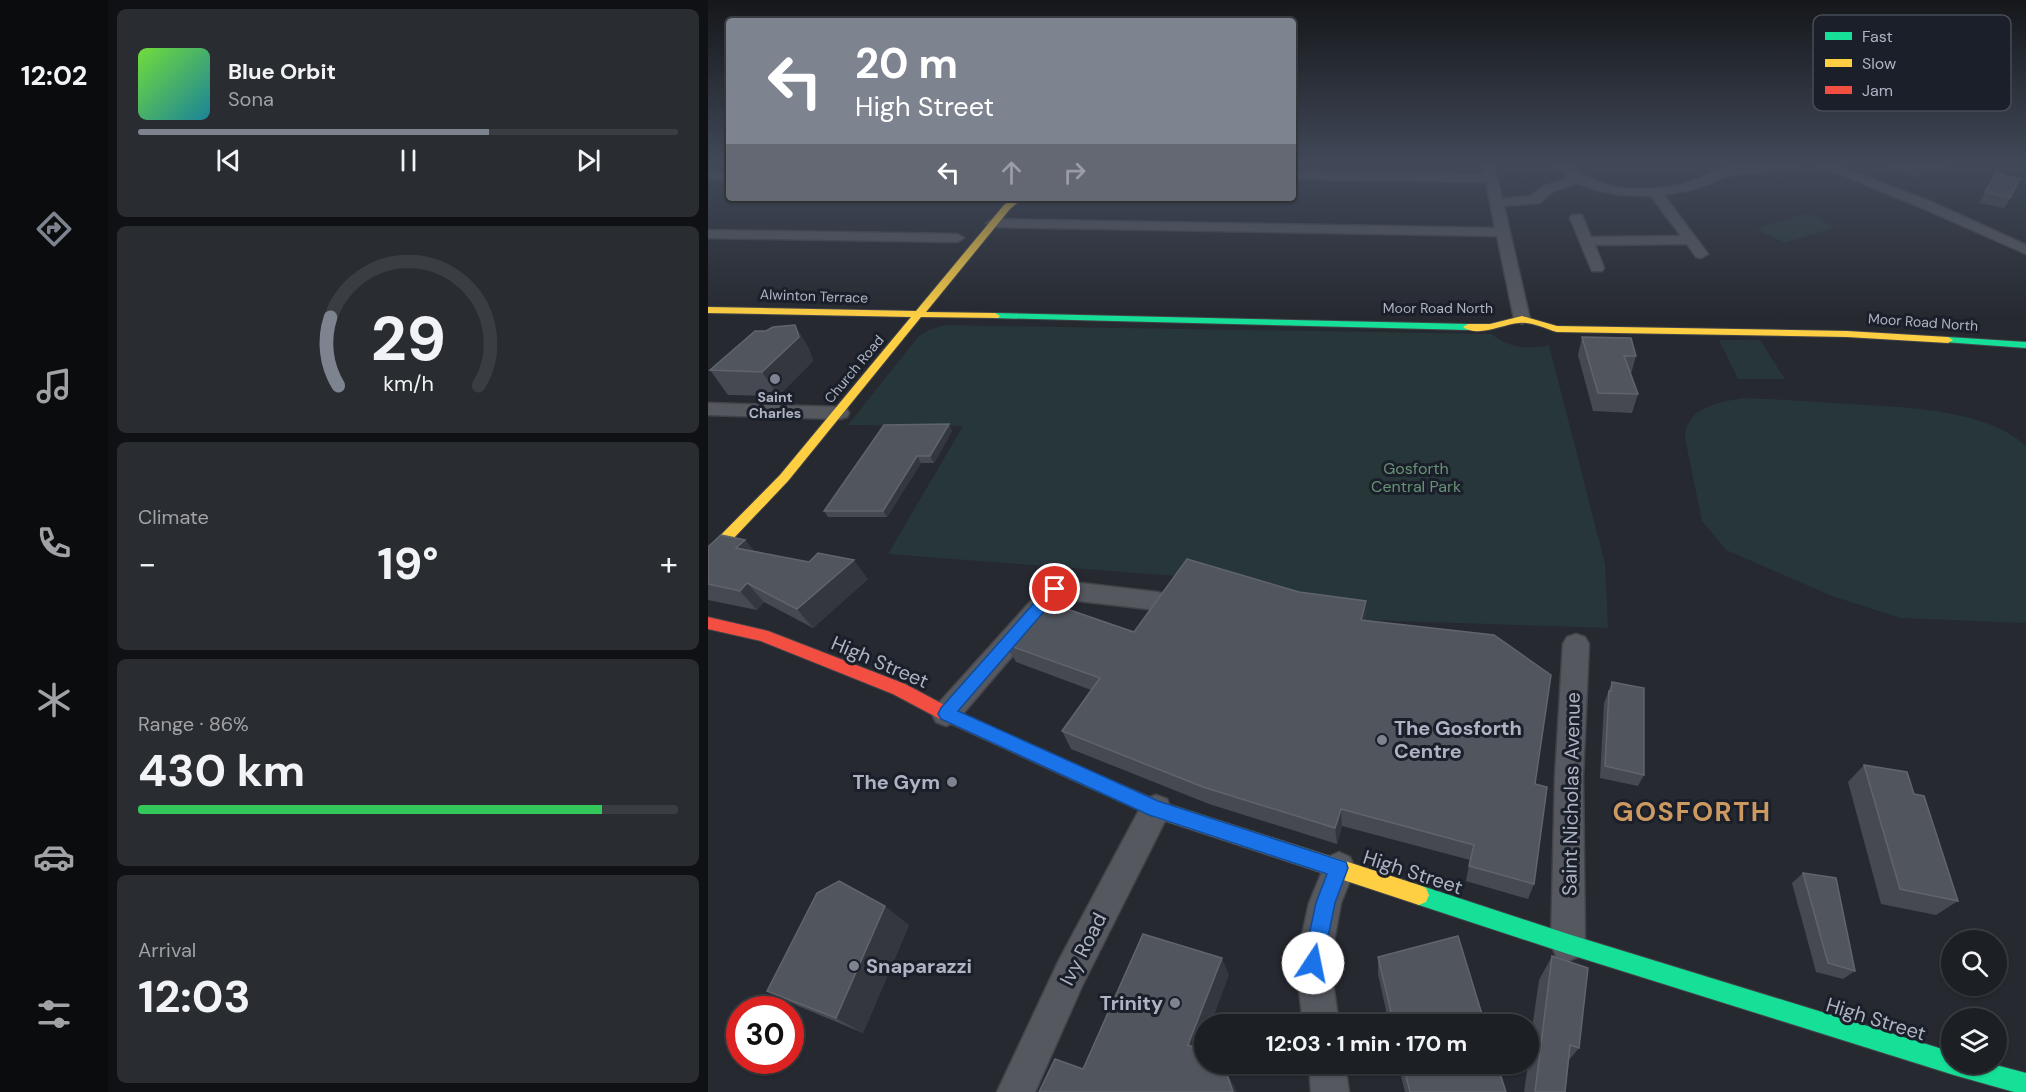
<!DOCTYPE html>
<html lang="en">
<head>
<meta charset="utf-8">
<style>
	:root { --surface:#1c1f24; --page:#292c31; --text:#f1f3f6; --muted:#a0a2a6; --line:#3a3d41; --accent:#7e8390 }
	body { margin:0; font-family:"DM Sans",sans-serif; background:var(--page); color:var(--text); height:100vh; display:flex; flex-direction:column; font-size:22px; white-space:nowrap }
	* { box-sizing:border-box; margin:0 }
	p { font-size:20px; color:var(--muted) }
	.icon { flex:none; width:33px; height:33px; fill:none; stroke:currentColor; stroke-width:2; stroke-linecap:round; stroke-linejoin:round }
	.map { position:relative; flex:1; overflow:hidden }
	.drawer { display:flex; flex-direction:column; gap:9px; padding:9px; background:#0f1114; width:600px }
	.drawer>* { flex:none }
	.hud { position:absolute; left:18px; top:18px; width:570px; height:183px; border-radius:6px; box-shadow:0 2px 4px #0004,0 0 0 2px var(--line); background:#7e8390; color:#fff; overflow:hidden }
	.fabs { position:absolute; left:1233px; top:930px; display:grid; gap:12px }
	.fabs a { display:grid; place-items:center; width:66px; height:66px; border-radius:50%; background:var(--surface); box-shadow:0 2px 4px #0004,0 0 0 2px var(--line); font-size:30px }
	.speed { position:absolute; left:18px; top:996px; display:flex; gap:12px; font-size:30px; font-weight:700; text-align:center }
	.speed>* { display:grid; place-content:center; width:78px; height:78px; border-radius:50%; background:var(--surface); box-shadow:0 2px 4px #0004,0 0 0 2px var(--line); line-height:1 }
	.speed .limit { border:9px solid #d22; background:#fff; color:#111 }
	.pin { position:absolute; display:grid; place-items:center; width:51px; height:51px; color:#fff; margin:-26px; border:3px solid #fff; border-radius:50%; box-shadow:0 2px 6px #0007 }
	.me { position:absolute; width:66px; margin:-33px; rotate:11deg; stroke-linejoin:round; filter:drop-shadow(0 0 4px #0008) }
	.turn { display:flex; align-items:center; gap:21px; height:126px; padding:0 30px; font-size:27px }
	.turn .icon { width:78px; height:78px; stroke-width:2.5 }
	.turn b { display:block; font-size:42px; line-height:51px }
	.lanes { display:flex; align-items:center; height:57px; padding:0 30px; background:#0003; justify-content:center; gap:30px; direction:ltr }
	.lanes .off { opacity:.35 }
	.big { font-size:45px; font-weight:700; line-height:1.1 }
	.drawer .widget { flex:1; display:flex; flex-direction:column; justify-content:center; gap:9px; min-width:0; padding:0 21px; border-radius:9px; background:var(--page) }
	.drawer .dial { align-items:center; gap:0 }
	.dial svg { height:156px; overflow:visible; fill:none; stroke:var(--line); stroke-width:7; stroke-linecap:round; text-anchor:middle }
	.dial text { fill:var(--text); stroke:none }
	.song { display:flex; align-items:center; gap:18px }
	.cover { width:72px; height:72px; border-radius:9px; background:linear-gradient(135deg,hsl(100 70% 55%),hsl(190 70% 35%)) }
	.played { height:6px; border-radius:3px; background:linear-gradient(90deg,var(--accent) 65%,var(--line) 65%) }
	.keys { display:flex; justify-content:space-around; direction:ltr }
	.heat { display:flex; justify-content:space-between; align-items:center; font-size:33px; direction:ltr }
	.charge { height:9px; border-radius:4px; background:linear-gradient(90deg,#34c759 86%,var(--line) 0) }
	.trip { position:absolute; left:486px; top:1014px; width:345px; height:60px; border-radius:30px; background:var(--surface); box-shadow:0 2px 4px #0004,0 0 0 2px var(--line); font-weight:700; line-height:60px; text-align:center }
	main { display:flex; flex:1; min-height:0 }
	.tabs { display:flex; flex-direction:column; width:108px; justify-content:space-around; align-items:center; background:#0b0c0e; color:var(--muted) }
	.tabs .icon { width:42px; height:42px }
	.tabs .selected { color:var(--accent) }
	.tabs b { font-size:27px; color:var(--text) }
	.map>svg:first-child { display:block }
</style>
</head>
<body>
<main>
<nav class="tabs">
<b>12:02</b>
<svg class="icon selected" aria-label="directions" viewBox="0 0 24 24"><path d="M12 3l9 9-9 9-9-9zM9 14v-3h6M13 9l2 2-2 2"/></svg>
<svg class="icon" aria-label="music" viewBox="0 0 24 24"><path d="M9 18V5l10-2v13"/><circle cx="6" cy="18" r="3"/><circle cx="16" cy="16" r="3"/></svg>
<svg class="icon" aria-label="phone" viewBox="0 0 24 24"><path d="M5 4h4l2 5-3 2q2 4 5 5l2-3 5 2v4C11 20 4 13 5 4z"/></svg>
<svg class="icon" aria-label="climate" viewBox="0 0 24 24"><path d="M12 3v18M4 7l16 10M4 17L20 7"/></svg>
<svg class="icon" aria-label="car" viewBox="0 0 24 24"><path d="M5 17H2v-5l4-1 3-4h7l3 4 3 1v5h-3M9 17h6M6 11h13"/><circle cx="7" cy="17" r="2"/><circle cx="17" cy="17" r="2"/></svg>
<svg class="icon" aria-label="filters" viewBox="0 0 24 24"><path d="M4 7h16M4 17h16"/><circle cx="9" cy="7" r="2"/><circle cx="15" cy="17" r="2"/></svg>
</nav>
<section class="drawer">
<div class="widget">
<div class="song"><i class="cover"></i><div><b>Blue Orbit</b><p>Sona</p></div></div>
<div class="played"></div>
<div class="keys"><svg class="icon" aria-label="previous" viewBox="0 0 24 24"><path d="M18 5L8 12l10 7zM5 5v14"/></svg><svg class="icon" aria-label="pause" viewBox="0 0 24 24"><path d="M8 5v14M16 5v14"/></svg><svg class="icon" aria-label="next" viewBox="0 0 24 24"><path d="M6 5l10 7-10 7zM19 5v14"/></svg></div>
</div>
<div class="widget dial"><svg viewBox="0 0 100 80">
<path d="M14 69A42 42 0 1 1 86 69"/>
<path d="M14 69A42 42 0 0 1 10 34" stroke="#7e8390"/>
<text x="50" y="56" font-size="32" font-weight="700">29</text>
<text x="50" y="72" font-size="11">km/h</text>
</svg></div>
<div class="widget"><p>Climate</p>
<div class="heat"><a>−</a><b class="big">19°</b><a>+</a></div>
</div>
<div class="widget"><p>Range · 86%</p><b class="big">430 km</b><div class="charge"></div></div>
<div class="widget"><p>Arrival</p><b class="big">12:03</b></div>
</section>
<div class="map">
<svg width="1318" height="1092" viewBox="0 0 1318 1092">
	<rect width="100%" height="100%" fill="#262930"/>
	<!-- green -->
	<g fill="#273639">
		<polygon points="1098,214 1128,227 1077,243 1048,229"/>
		<path d="M237,325l547,9c15,14 38,16 57,11l56,219 3,64 -242,-8 -189,-44 -289,-22 75,-128 -115,-1 70,-88 11,-7z"/>
		<polygon points="1011,340 1052,340 1077,379 1030,379"/>
		<path d="M1036,398c36,1 71,4 106,6 50,3 138,5 176,42v177l-125,-5 -69,-22 -106,-46 -24,-29 -17,-83c0,-31 35,-36 59,-40z"/>
	</g>
	<g fill="none" stroke-linecap="round" stroke-linejoin="round">
		<defs>
			<g id="street">
				<path d="M775,164l11,1 8,34 29,-3 13,-10 25,-8 -15,-14h13c32,28 79,30 119,19 15,-4 28,-13 44,-16 24,-4 50,-4 74,-3l-15,5 -59,6 -36,14 -30,6 44,59 -7,4 -5,-1 -9,-13 -92,1 9,23 -2,3h-10l-22,-53 2,-3h10l9,22 90,-1 -30,-40 -30,-1 -22,-4 -21,-8 -26,9 -12,11 -36,3 26,113 -8,5 -8,-5 -17,-83 -504,-9 -7,-4 7,-4 502,9 -9,-46 -193,-3v-8l191,3z"/>
				<polygon points="1107,164 1123,164 1224,202 1318,245 1318,254 1214,208"/>
				<polygon points="0,171 21,172 21,180 0,179"/>
				<polygon points="0,230 249,234 256,238 249,242 0,238"/>
				<polygon points="0,403 132,407 139,409 141,413 139,417 132,419 0,415"/>
				<polygon points="347,580 449,592 457,594 461,601 457,608 449,610 353,599 248,722 238,726 228,722 224,714 228,706 339,583"/>
				<polygon points="868,634 877,637 881,644 875,777 877,944 872,956 860,961 848,956 843,944 847,777 855,644 859,637"/>
				<polygon points="448,795 459,799 463,809 375,984 327,1092 289,1092 351,960 437,799"/>
				<polygon points="631,852 642,857 647,868 633,903 622,963 631,1024 595,1024 588,963 601,903 620,857"/>
				<polygon points="601,1064 637,1064 641,1092 603,1092"/>
			</g>
			<g id="fast">
				<polygon points="287,313 760,324 765,327 760,330 284,318 282,316"/>
				<polygon points="1240,337 1318,342 1318,348 1236,342 1236,338"/>
				<polygon points="711,885 860,934 1244,1052 1244,1064 1284,1064 1318,1073 1318,1092 1306,1092 1246,1075 860,954 711,905 704,902 701,895 704,888"/>
			</g>
			<g id="slow">
				<polygon points="306,198 315,198 302,209 218,312 287,313 292,316 290,318 213,317 80,481 5,560 0,561 0,548 72,475 203,317 0,313 0,307 208,311 296,205"/>
				<path d="M814,316l35,10 290,5 101,6 5,3 -5,3 -101,-6 -290,-5c-11,-3 -26,-11 -38,-9 -16,1 -41,15 -56,4l5,-3h22z"/>
				<polygon points="368,765 451,801 711,885 718,888 721,895 718,902 711,905 448,818 362,779 359,773 362,767"/>
			</g>
			<polygon id="jam" points="0,617 60,631 197,684 244,709 374,767 377,773 374,779 368,781 362,779 232,719 185,694 53,641 0,629"/>
		</defs>
		<!-- street casing -->
		<use href="#street" stroke="#424449" stroke-width="3"/>
		<!-- fast casing -->
		<use href="#fast" stroke="#424449" stroke-width="2"/>
		<!-- slow casing -->
		<use href="#slow" stroke="#424449" stroke-width="2"/>
		<!-- jam casing -->
		<use href="#jam" stroke="#424449" stroke-width="2"/>
		<!-- street -->
		<use href="#street" fill="#55585f" fill-rule="evenodd"/>
		<!-- fast -->
		<use href="#fast" fill="#16e098" fill-rule="evenodd"/>
		<!-- slow -->
		<use href="#slow" fill="#ffcf43" fill-rule="evenodd"/>
		<!-- jam -->
		<use href="#jam" fill="#f24e42" fill-rule="evenodd"/>
	</g>
	<!-- wall -->
	<g fill="#464951">
		<polygon points="1171,164 1251,164 1207,177"/>
		<polygon points="1289,171 1302,198 1296,208 1271,203"/>
		<polygon points="87,325 101,349 105,361 70,396 20,395 2,370 58,331"/>
		<polygon points="874,337 928,356 923,374 930,394 924,413 885,411 870,355"/>
		<polygon points="241,424 244,431 226,463 213,463 179,517 120,517 116,511"/>
		<polygon points="37,540 46,551 160,579 105,628 56,602 49,610 0,600 0,547"/>
		<polygon points="658,620 827,784 826,884 820,899 758,881 762,860 634,826 629,844 501,804 363,749 354,731 383,690 308,662 297,644"/>
		<polygon points="904,682 936,775 930,786 892,778 896,703"/>
		<polygon points="1156,765 1206,794 1250,901 1228,915 1173,904 1140,782"/>
		<polygon points="1095,873 1147,971 1135,979 1108,972 1084,883"/>
		<polygon points="201,925 155,1033 90,1006 59,991"/>
		<polygon points="844,956 871,1048 861,1060 857,1092 816,1092 820,1064 820,1056 831,980"/>
		<polygon points="670,957 777,1024 681,1024 670,974"/>
		<polygon points="690,1064 789,1064 798,1092 697,1092"/>
	</g>
	<!-- shaded-wall -->
	<g fill="#34373e">
		<polygon points="1213,164 1251,164 1207,177"/>
		<polygon points="87,325 101,349 105,361 70,396 54,372"/>
		<polygon points="241,424 244,431 226,463 222,456"/>
		<polygon points="209,456 213,463 179,517 175,511"/>
		<polygon points="37,540 53,559 28,548"/>
		<polygon points="146,560 160,579 105,628 89,609"/>
		<polygon points="39,583 56,602 49,610 32,591"/>
		<polygon points="658,601 658,620 653,620"/>
		<polygon points="633,809 634,826 629,844 627,828"/>
		<polygon points="177,906 201,925 155,1033 128,1018"/>
		<polygon points="514,958 521,975 503,1024 496,1024 496,1041 490,1059 480,1045"/>
		<polygon points="512,1064 527,1087 529,1092 525,1092"/>
	</g>
	<!-- building -->
	<g fill="#51555d" stroke="#60646d" stroke-width="1.5">
		<polygon points="1289,171 1300,177 1312,178 1302,198 1277,192"/>
		<polygon points="87,325 91,337 54,372 2,370 47,331 58,331 65,327"/>
		<polygon points="874,337 923,338 928,356 916,356 930,394 890,393"/>
		<polygon points="241,424 222,456 209,456 175,511 116,511 176,425"/>
		<polygon points="13,535 37,540 28,548 101,562 110,553 146,560 89,609 39,583 32,591 0,584 0,547"/>
		<polygon points="479,559 591,592 658,601 653,620 786,635 843,675 827,784 839,787 826,884 761,866 766,845 633,809 627,828 495,787 354,731 392,678 297,644 336,601 426,632"/>
		<polygon points="904,682 936,688 936,775 897,766 901,691 903,691"/>
		<polygon points="1156,765 1199,772 1206,794 1216,796 1250,901 1192,889"/>
		<polygon points="1095,873 1128,878 1147,971 1120,963"/>
		<polygon points="131,881 177,906 128,1018 59,991 109,893"/>
		<polygon points="435,934 514,958 480,1045 496,1051 496,1064 512,1064 519,1074 525,1092 331,1092 347,1059 375,1069"/>
		<polygon points="750,936 777,1024 686,1024 670,957"/>
		<polygon points="844,956 880,968 871,1048 862,1045 857,1092 827,1092"/>
		<polygon points="695,1064 789,1064 798,1092 702,1092"/>
	</g>
	<!-- sky -->
	<linearGradient id="sky" x2="0" y2="1"><stop stop-color="#15171a"/><stop offset="0.52" stop-color="#414959"/><stop offset="1" stop-color="#414959" stop-opacity="0"/></linearGradient>
	<rect width="1318" height="317" fill="url(#sky)"/>
	<!-- route -->
	<polygon fill="#1a73e8" stroke="#114b97" stroke-width="1.5" points="347,583 352,585 355,589 352,593 250,711 450,801 638,862 640,868 627,903 613,971 605,974 598,971 595,963 608,903 619,874 441,815 233,719 230,714 233,708 342,585"/>
	<!-- markers -->
	<g fill="#7e8390" stroke="#1a1f2a" stroke-width="2">
		<circle cx="67" cy="379" r="6"/>
		<circle cx="674" cy="740" r="6"/>
		<circle cx="244" cy="782" r="6"/>
		<circle cx="146" cy="966" r="6"/>
		<circle cx="467" cy="1003" r="6"/>
	</g>
	<g text-anchor="middle" dominant-baseline="central" stroke-width="6" stroke-linejoin="round" paint-order="stroke">
		<!-- far-street labels -->
		<g font-size="14" fill="#aeb4c3" stroke="#1a1f2a">
			<text transform="translate(106 296) rotate(2)">Alwinton Terrace</text>
			<text x="730" y="308">Moor Road North</text>
			<text transform="translate(1215 322) rotate(4)">Moor Road North</text>
			<text transform="translate(146 369) rotate(-50)">Church Road</text>
		</g>
		<!-- far-poi labels -->
		<g font-size="14" font-weight="bold" fill="#aeb4c3" stroke="#1a1f2a">
			<text x="67" y="397">Saint<tspan x="67" dy="16">Charles</tspan></text>
		</g>
		<!-- park labels -->
		<g font-size="16" fill="#689275" stroke="#1a1f2a">
			<text x="708" y="468">Gosforth<tspan x="708" dy="18">Central Park</tspan></text>
		</g>
		<!-- near-street labels -->
		<g font-size="20" fill="#aeb4c3" stroke="#1a1f2a">
			<text transform="translate(172 662) rotate(23)">High Street</text>
			<text transform="translate(863 794) rotate(-89)">Saint Nicholas Avenue</text>
			<text transform="translate(705 872) rotate(18)">High Street</text>
			<text transform="translate(375 949) rotate(-63)">Ivy Road</text>
			<text transform="translate(1168 1019) rotate(17)">High Street</text>
		</g>
		<!-- near-poi labels -->
		<g font-size="20" font-weight="bold" fill="#aeb4c3" stroke="#1a1f2a" text-anchor="start">
			<text x="686" y="728">The Gosforth<tspan x="686" dy="23">Centre</tspan></text>
			<text x="232" y="782" text-anchor="end">The Gym</text>
			<text x="158" y="966">Snaparazzi</text>
			<text x="455" y="1003" text-anchor="end">Trinity</text>
		</g>
		<!-- near-district labels -->
		<g font-size="27" font-weight="bold" letter-spacing="1.5" fill="#cc9a60" stroke="#1a1f2a">
			<text x="984" y="811">GOSFORTH</text>
		</g>
	</g>
	<!-- legend -->
	<rect x="1105" y="15" width="198" height="96" rx="9" fill="#1a1f2a" stroke="#464c58" stroke-width="1.5"/>
	<rect x="1117" y="32" width="27" height="8" fill="#16e098"/>
	<rect x="1117" y="59" width="27" height="8" fill="#ffcf43"/>
	<rect x="1117" y="86" width="27" height="8" fill="#f24e42"/>
	<g font-size="16" fill="#aeb4c3">
		<text x="1154" y="42">Fast</text>
		<text x="1154" y="69">Slow</text>
		<text x="1154" y="96">Jam</text>
	</g>
</svg>
<div class="fabs">
<a><svg class="icon" aria-label="search" viewBox="0 0 24 24"><circle cx="10" cy="10" r="6"/><path d="M15 15l6 6"/></svg></a>
<a><svg class="icon" aria-label="layers" viewBox="0 0 24 24"><path d="M12 4l9 5-9 5-9-5zM3 14l9 5 9-5"/></svg></a>
</div>
<div class="speed"><div class="limit">30</div></div>
<div class="pin" style="left:347px;top:589px;background:#d93025"><svg class="icon" aria-label="arrive" viewBox="0 0 24 24"><path d="M6 21V4h12l-3 4 3 4H6"/></svg></div>
<svg class="me" style="left:605px;top:963px" viewBox="-20 -20 40 40"><circle r="19" fill="#fff"/><path d="M0-13L10 11 0 6-10 11z" fill="#1a73e8"/></svg>
<div class="trip">12:03 · 1 min · 170 m</div>
<div class="hud">
<div class="turn"><svg class="icon" aria-label="left" viewBox="0 0 24 24"><path d="M17 20v-9H6M10 6l-5 5 5 5"/></svg><div><b>20 m</b>High Street</div></div>
<div class="lanes"><svg class="icon" aria-label="left" viewBox="0 0 24 24"><path d="M17 20v-9H6M10 6l-5 5 5 5"/></svg><svg class="icon off" aria-label="ahead" viewBox="0 0 24 24"><path d="M12 20V5M6 11l6-6 6 6"/></svg><svg class="icon off" aria-label="right" viewBox="0 0 24 24"><path d="M7 20v-9h11M14 6l5 5-5 5"/></svg></div>
</div>
</div>
</main>
</body>
</html>
